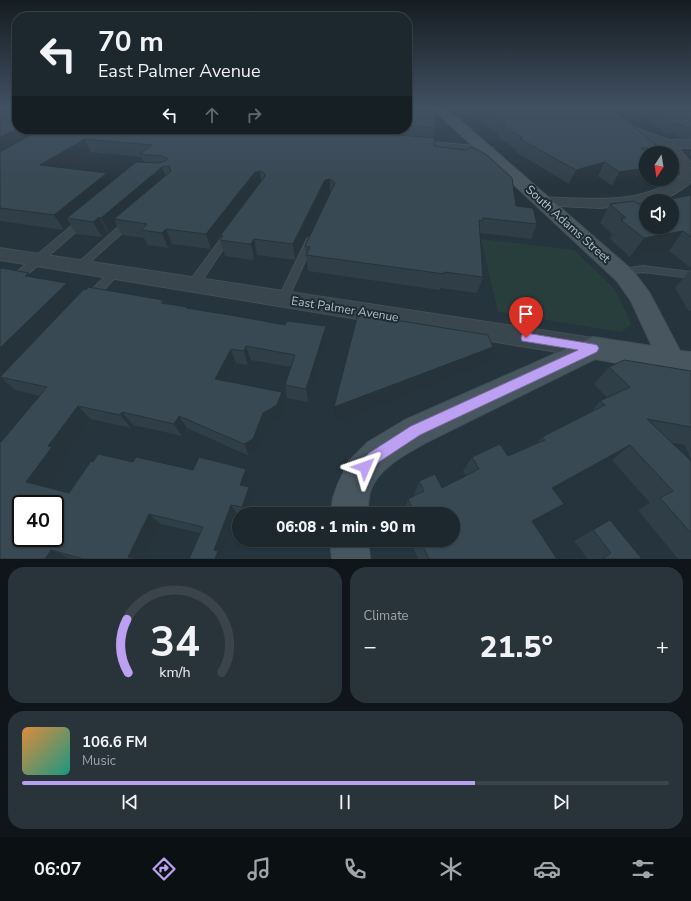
<!DOCTYPE html>
<html lang="en">
<head>
<meta charset="utf-8">
<style>
	:root { --surface:#1c272e; --page:#29333a; --text:#f1f3f6; --muted:#a0a5aa; --line:#3a444a; --accent:#bca0f2 }
	body { margin:0; font-family:"Nunito Sans",sans-serif; background:var(--page); color:var(--text); height:100vh; display:flex; flex-direction:column; font-size:15px; white-space:nowrap }
	* { box-sizing:border-box; margin:0 }
	p { font-size:13px; color:var(--muted) }
	.icon { flex:none; width:22px; height:22px; fill:none; stroke:currentColor; stroke-width:2; stroke-linecap:round; stroke-linejoin:round }
	.map { position:relative; height:559px; overflow:hidden }
	.details { display:flex; flex-direction:column; gap:8px; padding:8px; background:#0f1519; flex:1 }
	.details>* { flex:none }
	.hud { position:absolute; left:12px; top:12px; width:400px; height:122px; border-radius:16px; box-shadow:0 1px 3px #0004,0 0 0 1px var(--line); background:#1c272e; color:var(--text); overflow:hidden }
	.needle { width:26px; rotate:192deg }
	.fabs { position:absolute; left:639px; top:146px; display:grid; gap:8px }
	.fabs a { display:grid; place-items:center; width:40px; height:40px; border-radius:50%; background:var(--surface); box-shadow:0 1px 3px #0004,0 0 0 1px var(--line); font-size:20px }
	.speed { position:absolute; left:12px; top:495px; display:flex; gap:8px; font-size:20px; font-weight:700; text-align:center }
	.speed>* { display:grid; place-content:center; width:52px; height:52px; border-radius:50%; background:var(--surface); box-shadow:0 1px 3px #0004,0 0 0 1px var(--line); line-height:1 }
	.speed .limit { border:2px solid #111; border-radius:6px; background:#fff; color:#111 }
	.pin { position:absolute; display:grid; place-items:center; width:34px; height:34px; color:#fff; margin:-41px -17px; border-radius:50% 50% 50% 0; rotate:-45deg; box-shadow:0 0 4px #0007 }
	.pin .icon { rotate:45deg }
	.me { position:absolute; width:44px; margin:-22px; rotate:47deg; stroke-linejoin:round; filter:drop-shadow(0 0 3px #0008) }
	.turn { display:flex; align-items:center; gap:14px; height:84px; padding:0 20px; font-size:18px }
	.turn .icon { width:52px; height:52px; stroke-width:2.5 }
	.turn b { display:block; font-size:28px; line-height:34px }
	.lanes { display:flex; align-items:center; height:38px; padding:0 20px; background:#0003; justify-content:center; gap:20px; direction:ltr }
	.lanes .off { opacity:.35 }
	.big { font-size:30px; font-weight:800; line-height:1.1 }
	.details .widget { flex:1; display:flex; flex-direction:column; justify-content:center; gap:6px; min-width:0; padding:0 14px; border-radius:16px; background:var(--page) }
	.details .dial { align-items:center; gap:0 }
	.dial svg { height:104px; overflow:visible; fill:none; stroke:var(--line); stroke-width:7; stroke-linecap:round; text-anchor:middle }
	.dial text { fill:var(--text); stroke:none }
	.song { display:flex; align-items:center; gap:12px }
	.cover { width:48px; height:48px; border-radius:6px; background:linear-gradient(135deg,hsl(30 70% 55%),hsl(170 70% 35%)) }
	.played { height:4px; border-radius:2px; background:linear-gradient(90deg,var(--accent) 70%,var(--line) 70%) }
	.keys { display:flex; justify-content:space-around; direction:ltr }
	.heat { display:flex; justify-content:space-between; align-items:center; font-size:22px; direction:ltr }
	.details .tiles { flex:1; display:grid; gap:8px; grid-template-columns:1fr 1fr }
	.widget:last-child { grid-column:span 2 }
	.trip { position:absolute; left:232px; top:507px; width:228px; height:40px; border-radius:20px; background:var(--surface); box-shadow:0 1px 3px #0004,0 0 0 1px var(--line); font-weight:800; line-height:40px; text-align:center }
	.menu { display:flex; height:64px; justify-content:space-around; align-items:center; background:#0b1012; color:var(--muted) }
	.menu .icon { width:28px; height:28px }
	.menu .current { color:var(--accent) }
	.menu b { font-size:18px; color:var(--text) }
	.map>svg:first-child { display:block }
</style>
</head>
<body>
<div class="map">
<svg width="691" height="559" viewBox="0 0 691 559">
	<rect width="100%" height="100%" fill="#26343d"/>
	<!-- green -->
	<polygon fill="#283e3c" points="481,239 574,250 614,288 624,307 631,325 621,332 498,312"/>
	<g fill="none" stroke-linecap="round" stroke-linejoin="round">
		<defs>
			<g id="lane">
				<polygon points="84,217 88,220 87,222 4,295 0,296 0,286 81,218"/>
				<polygon points="129,219 133,222 132,224 83,268 77,268 75,266 77,264 126,220"/>
				<polygon points="229,231 233,234 197,288 189,288 188,285 189,282 226,232"/>
				<polygon points="311,236 315,239 288,299 287,302 279,302 278,299 307,239"/>
				<polygon points="643,266 691,272 691,278 643,272 621,275 616,272 621,269"/>
				<polygon points="115,269 120,272 118,274 94,301 86,301 85,298 86,295 112,270"/>
			</g>
			<g id="street">
				<path d="M584,107h13l34,19 37,14h23v8h-13l13,15v19c-12,11 -28,19 -45,19v2l-4,1 -42,4 -63,-3 -2,-3 2,-3 6,-2c46,2 102,9 139,-23l-5,-12 -5,-5v-4h-4l-5,-6 -40,-15z"/>
				<polygon points="408,140 488,147 493,148 495,151 493,154 488,155 404,147 402,144 404,141"/>
				<polygon points="0,248 593,338 601,341 605,348 601,355 593,358 0,260"/>
			</g>
			<g id="secondary">
				<path d="M431,107h14l188,164 16,21 31,59 11,1v24l-96,-17 -168,83c-19,11 -48,25 -56,47 -3,8 -3,17 -4,25h-36l2,-16 5,-14 11,-23 19,-19 37,-22 188,-83 59,9 -21,-45 -14,-20z"/>
				<polygon points="330,540 368,540 370,559 332,559"/>
			</g>
		</defs>
		<!-- lane casing -->
		<use href="#lane" stroke="#434f56" stroke-width="2"/>
		<!-- street casing -->
		<use href="#street" stroke="#434f56" stroke-width="2"/>
		<!-- secondary casing -->
		<use href="#secondary" stroke="#434f56" stroke-width="2"/>
		<!-- lane -->
		<use href="#lane" fill="#3a464d" fill-rule="evenodd"/>
		<!-- street -->
		<use href="#street" fill="#3a464d" fill-rule="evenodd"/>
		<!-- secondary -->
		<use href="#secondary" fill="#485660" fill-rule="evenodd"/>
	</g>
	<!-- wall -->
	<g fill="#303f47" fill-rule="evenodd">
		<path d="M0,107l17,22h390v-22l28,21 -1,10v8l82,60 21,18 -6,15 -51,-6 3,44 -6,16 -37,-5v2l-132,-19 -3,-25 25,-52h-4l-31,66 -38,-5 -3,4 -2,1 -27,-4 -5,-16 1,-1 -1,-2 -9,12 -39,-5 -4,4 -20,-3 -4,-7 -22,-3 -5,-9 -8,7 -2,-1 -5,5 -26,-3 -6,-10 -6,6 -64,-9zM91,152l50,5 3,5 -33,20 -45,-14z"/>
		<polygon points="453,107 606,107 660,148 657,153 646,153 646,179 652,179 649,180 648,181 612,186 598,176 569,184 516,152 517,150 498,138 499,136 497,136 498,132"/>
		<polygon points="629,107 691,107 691,139 679,138 674,134 667,134"/>
		<polygon points="691,195 691,268 669,251 630,257 610,239 612,234 600,223 610,204 638,204 671,199"/>
		<polygon points="0,269 32,278 77,297 163,300 164,303 187,307 188,308 285,325 326,326 327,341 308,402 287,398 285,385 291,367 251,360 248,365 236,363 227,381 285,406 281,418 267,426 257,451 249,456 187,428 182,436 133,425 131,428 91,419 65,456 68,459 47,488 69,493 93,462 133,462 193,470 246,469 251,480 249,487 254,498 249,514 239,514 239,515 238,515 223,556 225,559 189,559 200,533 161,524 144,559 74,559 69,558 68,559 0,559 1,442 40,396 15,390 4,380 3,388 0,391"/>
		<polygon points="691,269 691,311 688,310 675,288"/>
		<polygon points="609,367 691,371 691,460 685,445 672,443 691,461 691,559 678,559 638,510 650,503 612,460 554,492 548,517 534,524 557,559 418,559 410,540 453,540 453,514 405,514 404,512 408,499 415,496 414,495 419,481 442,488 466,476 463,471 472,457 508,456 537,443 542,437 589,414 600,401 607,397 594,384"/>
		<polygon points="610,520 642,559 588,559 574,541"/>
	</g>
	<!-- shaded-wall -->
	<g fill="#27333a">
		<polygon points="17,129 48,129 0,155 0,137"/>
		<polygon points="85,139 91,152 49,179 40,165"/>
		<polygon points="605,162 598,176 569,184 576,170"/>
		<polygon points="162,167 167,181 114,219 117,226 109,233 101,218"/>
		<polygon points="646,168 646,179 650,179 648,181 612,186 619,172"/>
		<polygon points="260,171 262,186 220,236 220,237 211,249 206,234 255,172"/>
		<polygon points="107,173 114,187 67,218 70,224 64,230 54,215"/>
		<polygon points="330,179 330,194 326,194 295,260 293,244 325,180"/>
		<polygon points="99,217 107,232 102,237 93,222"/>
		<polygon points="166,229 172,244 168,248 162,233"/>
		<polygon points="683,231 669,251 630,257 644,238"/>
		<polygon points="254,239 257,255 254,259 251,244"/>
		<polygon points="29,273 43,291 25,276"/>
		<polygon points="67,283 80,301 0,377 0,348"/>
		<polygon points="326,326 327,341 308,402 306,389"/>
		<polygon points="246,346 251,360 248,365 244,351"/>
		<polygon points="493,347 486,363 335,422 334,407"/>
		<polygon points="231,349 236,363 221,392 215,379"/>
		<polygon points="0,377 4,380 3,388 0,391"/>
		<polygon points="282,392 285,406 281,418 267,426 257,451 249,456 244,444 263,413"/>
		<polygon points="78,406 91,419 65,456 68,459 44,493 26,482 48,446"/>
		<polygon points="122,412 133,425 131,428 120,415"/>
		<polygon points="179,416 187,428 182,436 174,424"/>
		<polygon points="630,445 612,460 537,501 552,488"/>
		<polygon points="246,469 251,480 246,496 240,485"/>
		<polygon points="249,487 254,498 249,514 246,514 242,507"/>
		<polygon points="564,504 548,517 518,533 532,521"/>
		<polygon points="231,505 238,515 223,556 226,559 215,559 214,550"/>
		<polygon points="149,514 161,524 144,559 131,559 128,557"/>
		<polygon points="51,550 69,558 68,559 45,559"/>
	</g>
	<!-- building -->
	<g fill="#384953" stroke="#27333a" fill-rule="evenodd">
		<polygon points="0,107 17,107 17,129 0,137"/>
		<polygon points="407,107 436,107 435,128 407,125"/>
		<polygon points="478,107 606,107 617,113 660,148 641,148 648,153 646,153 646,168 619,172 605,162 576,170 520,139 523,138 502,125 504,125 501,123 505,122"/>
		<polygon points="648,107 691,107 691,128 686,128 680,124 673,124"/>
		<polygon points="42,129 328,129 435,138 434,146 465,150 472,147 487,155 512,178 516,206 533,208 537,224 483,218 483,221 479,220 483,277 444,272 444,274 306,255 310,247 305,246 335,183 330,179 325,180 293,244 254,239 251,244 248,244 220,240 223,236 220,236 265,176 264,173 260,171 255,172 206,234 166,229 162,233 141,230 147,224 114,219 171,171 169,166 162,167 101,218 99,217 93,222 67,218 136,162 159,163 167,160 167,158 162,156 140,154 152,145 85,139 40,165 107,173 54,215 0,208 0,152"/>
		<polygon points="691,195 691,237 683,231 644,238 621,220 623,220 621,218 626,218 610,204 634,201 638,204 646,203 646,227 672,227 672,201 657,201 671,199"/>
		<polygon points="1,268 29,273 25,276 67,283 0,348 0,269"/>
		<path d="M88,287l75,13 -2,3 26,4 -1,1 50,8 49,9 2,-4 39,5 -20,63 -21,-4 10,-30 -49,-9 -2,5 -13,-2 -16,30 67,13 -5,13 -14,8 -10,26 -9,5 -65,-28 -5,8 -52,-12 -2,3 -42,-9 -30,40 4,1 -26,35 43,11 22,-32 2,1 5,-8 35,8 3,-5 57,13 6,-13 47,12 -6,16 9,2 -7,20 -11,-2 -17,45 4,1 -3,8h-26l14,-32 -54,-13 -21,43 6,2h-51l-32,-9 -6,9h-45v-117h1l46,-55 -47,-10 84,-88 2,1zM21,504h34v34h-34z"/>
		<polygon points="358,314 488,335 493,347 334,407"/>
		<polygon points="624,360 691,371 691,427 647,419 691,461 691,533 660,498 673,491 630,445 552,488 564,504 532,521 557,559 429,559 420,540 453,540 453,514 415,514 408,499 424,491 419,481 435,474 442,488 479,469 472,457 500,444 508,456 545,440 542,437 605,405 600,401 630,387 609,367"/>
		<polygon points="610,520 642,559 602,559 611,553 593,530"/>
	</g>
	<!-- sky -->
	<linearGradient id="sky" x2="0" y2="1"><stop stop-color="#151d22"/><stop offset="0.58" stop-color="#415062"/><stop offset="1" stop-color="#415062" stop-opacity="0"/></linearGradient>
	<rect width="691" height="186" fill="url(#sky)"/>
	<!-- route -->
	<polygon fill="#bca0f2" stroke="#7a689d" points="526,333 593,344 597,345 599,348 597,352 420,435 379,462 370,472 365,474 360,472 358,467 360,462 369,453 411,426 578,350 522,341 521,338 522,335"/>
	<g text-anchor="middle" dominant-baseline="central" stroke-width="4" stroke-linejoin="round" paint-order="stroke">
		<!-- street labels -->
		<g font-size="12" fill="#b6c1c8" stroke="#1e2b32">
			<text transform="translate(568 224) rotate(42)">South Adams Street</text>
			<text transform="translate(345 309) rotate(9)">East Palmer Avenue</text>
		</g>
	</g>
</svg>
<div class="fabs">
<a><svg class="needle" viewBox="-14 -14 28 28"><path d="M0-13l5 13h-10z" fill="#e53935"/><path d="M0 13l5-13h-10z" fill="#a0a5aa"/></svg></a>
<a><svg class="icon" aria-label="sound" viewBox="0 0 24 24"><path d="M4 9h4l5-4v14l-5-4H4zM17 9q2 3 0 6"/></svg></a>
</div>
<div class="speed"><div class="limit">40</div></div>
<div class="pin" style="left:526px;top:338px;background:#d93025"><svg class="icon" aria-label="arrive" viewBox="0 0 24 24"><path d="M6 21V4h12l-3 4 3 4H6"/></svg></div>
<svg class="me" style="left:365px;top:467px" viewBox="-20 -20 40 40"><path d="M0-17L14 15 0 8-14 15z" fill="#bca0f2" stroke="#fff" stroke-width="4"/></svg>
<div class="trip">06:08 · 1 min · 90 m</div>
<div class="hud">
<div class="turn"><svg class="icon" aria-label="left" viewBox="0 0 24 24"><path d="M17 20v-9H6M10 6l-5 5 5 5"/></svg><div><b>70 m</b>East Palmer Avenue</div></div>
<div class="lanes"><svg class="icon" aria-label="left" viewBox="0 0 24 24"><path d="M17 20v-9H6M10 6l-5 5 5 5"/></svg><svg class="icon off" aria-label="ahead" viewBox="0 0 24 24"><path d="M12 20V5M6 11l6-6 6 6"/></svg><svg class="icon off" aria-label="right" viewBox="0 0 24 24"><path d="M7 20v-9h11M14 6l5 5-5 5"/></svg></div>
</div>
</div>
<section class="details">
<div class="tiles">
<div class="widget dial"><svg viewBox="0 0 100 80">
<path d="M14 69A42 42 0 1 1 86 69"/>
<path d="M14 69A42 42 0 0 1 13 28" stroke="#bca0f2"/>
<text x="50" y="56" font-size="32" font-weight="700">34</text>
<text x="50" y="72" font-size="11">km/h</text>
</svg></div>
<div class="widget"><p>Climate</p>
<div class="heat"><a>−</a><b class="big">21.5°</b><a>+</a></div>
</div>
<div class="widget">
<div class="song"><i class="cover"></i><div><b>106.6 FM</b><p>Music</p></div></div>
<div class="played"></div>
<div class="keys"><svg class="icon" aria-label="previous" viewBox="0 0 24 24"><path d="M18 5L8 12l10 7zM5 5v14"/></svg><svg class="icon" aria-label="pause" viewBox="0 0 24 24"><path d="M8 5v14M16 5v14"/></svg><svg class="icon" aria-label="next" viewBox="0 0 24 24"><path d="M6 5l10 7-10 7zM19 5v14"/></svg></div>
</div>
</div>
</section>
<nav class="menu">
<b>06:07</b>
<svg class="icon current" aria-label="directions" viewBox="0 0 24 24"><path d="M12 3l9 9-9 9-9-9zM9 14v-3h6M13 9l2 2-2 2"/></svg>
<svg class="icon" aria-label="music" viewBox="0 0 24 24"><path d="M9 18V5l10-2v13"/><circle cx="6" cy="18" r="3"/><circle cx="16" cy="16" r="3"/></svg>
<svg class="icon" aria-label="phone" viewBox="0 0 24 24"><path d="M5 4h4l2 5-3 2q2 4 5 5l2-3 5 2v4C11 20 4 13 5 4z"/></svg>
<svg class="icon" aria-label="climate" viewBox="0 0 24 24"><path d="M12 3v18M4 7l16 10M4 17L20 7"/></svg>
<svg class="icon" aria-label="car" viewBox="0 0 24 24"><path d="M5 17H2v-5l4-1 3-4h7l3 4 3 1v5h-3M9 17h6M6 11h13"/><circle cx="7" cy="17" r="2"/><circle cx="17" cy="17" r="2"/></svg>
<svg class="icon" aria-label="filters" viewBox="0 0 24 24"><path d="M4 7h16M4 17h16"/><circle cx="9" cy="7" r="2"/><circle cx="15" cy="17" r="2"/></svg>
</nav>
</body>
</html>
